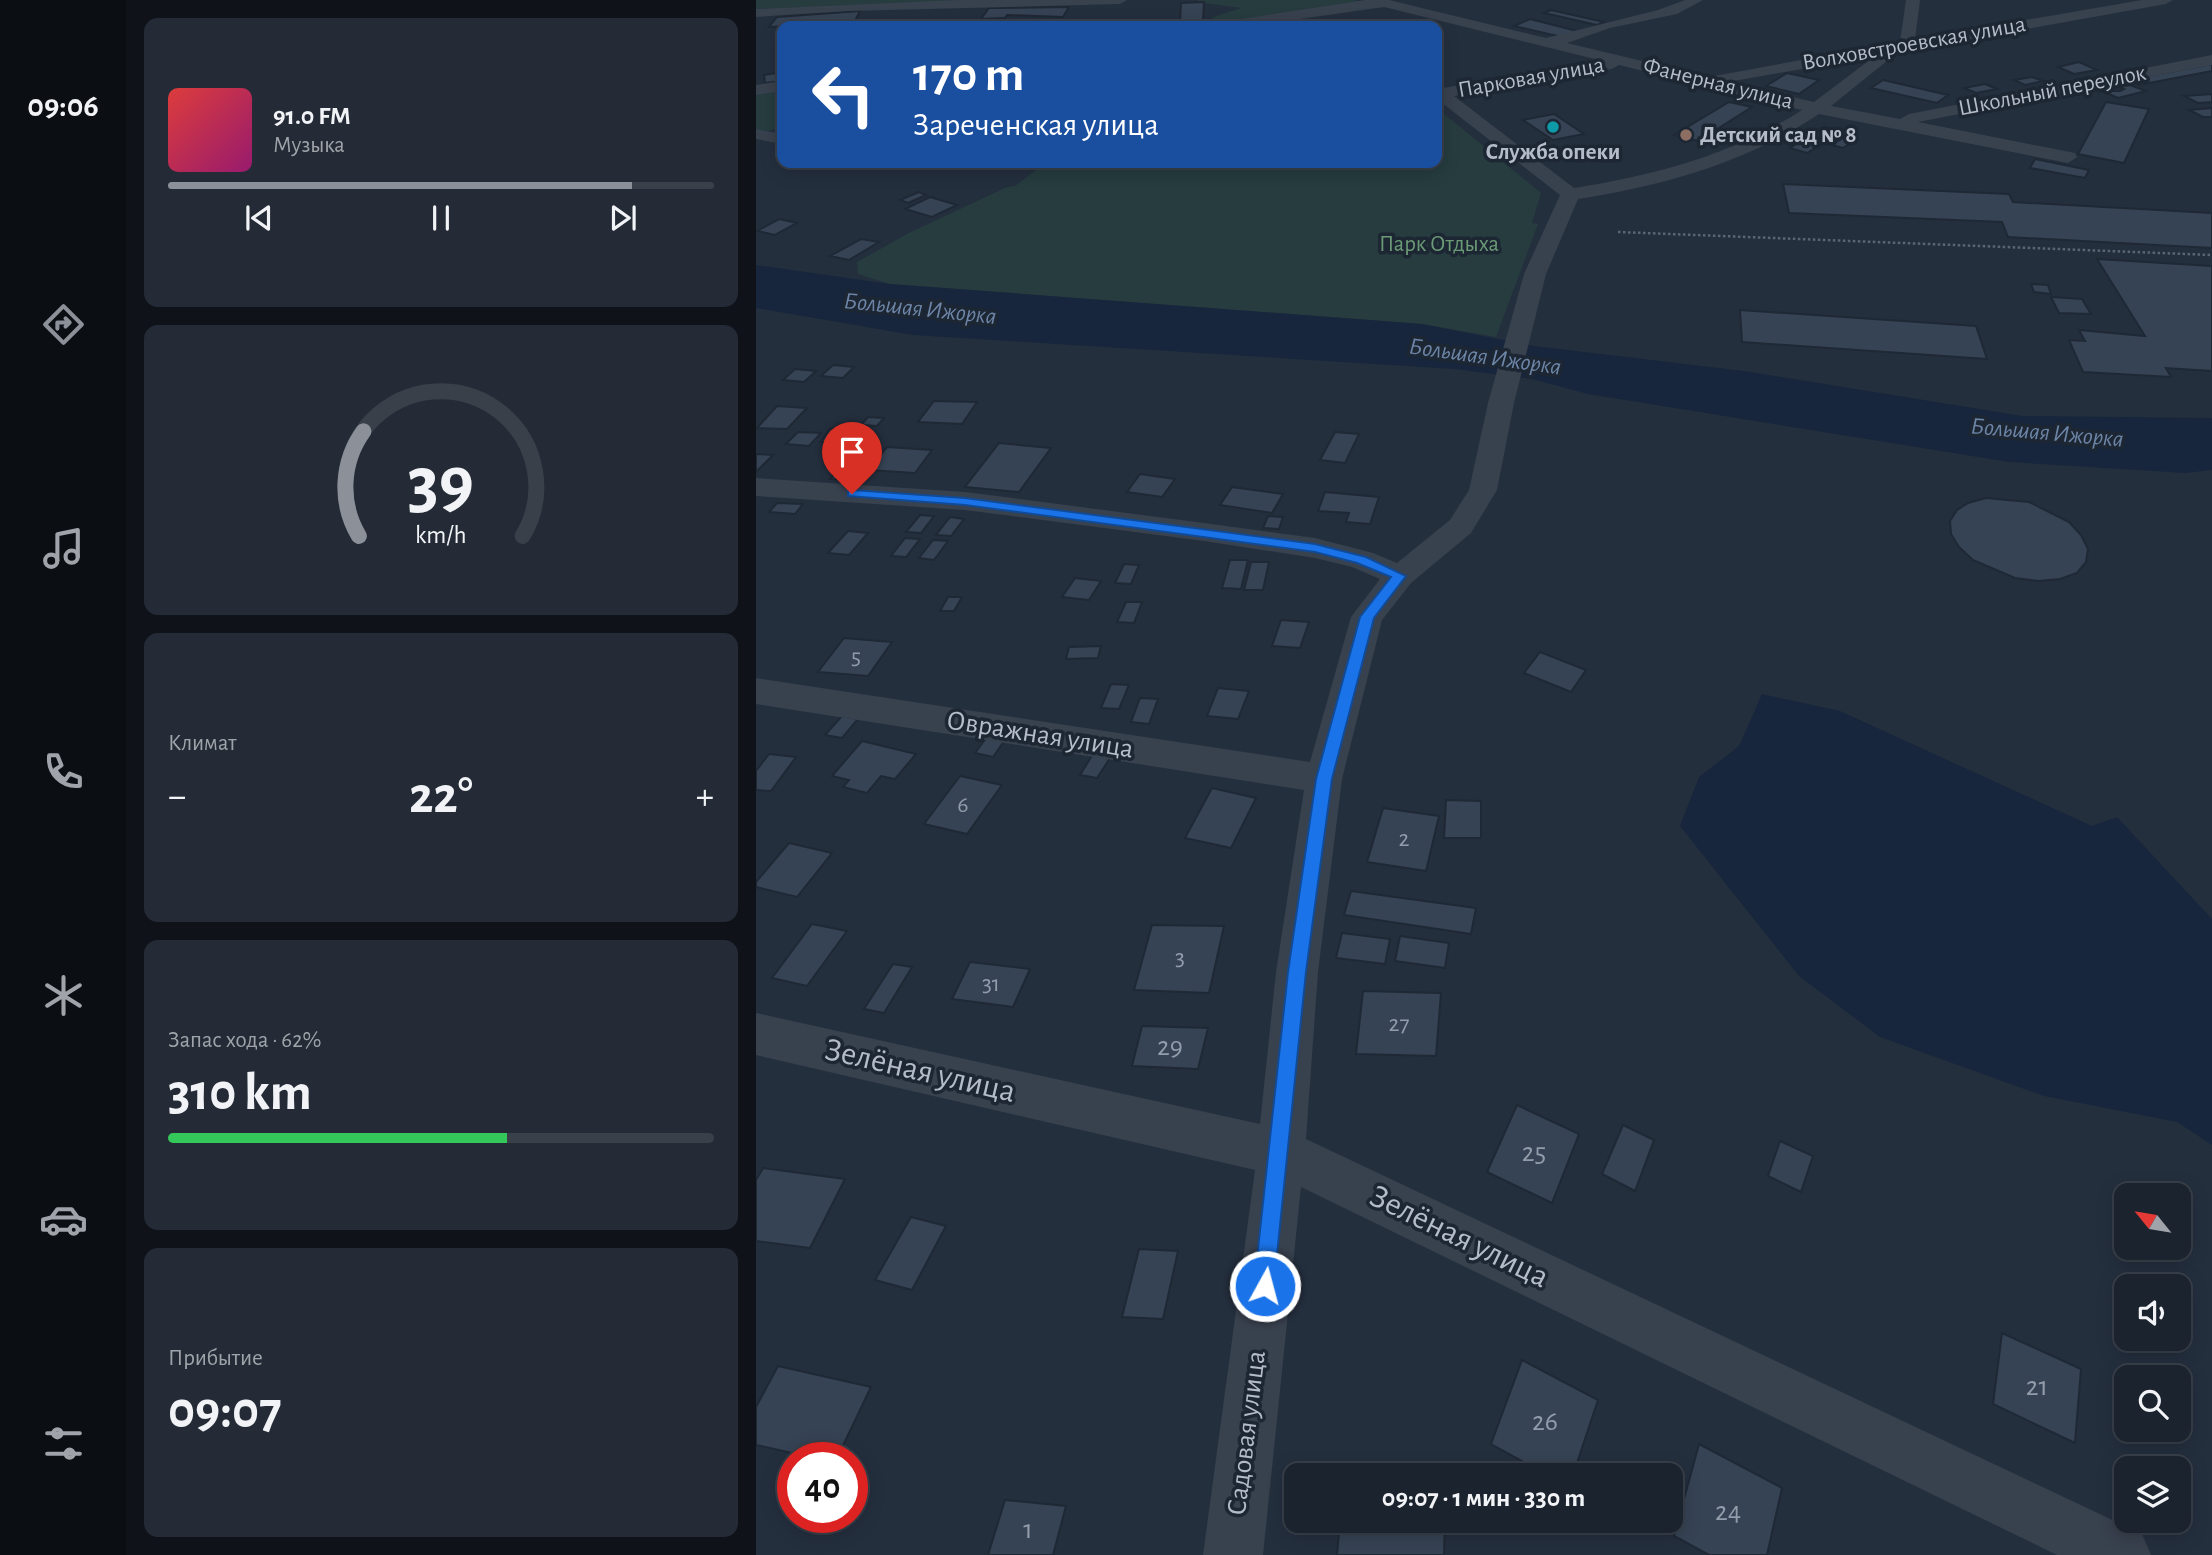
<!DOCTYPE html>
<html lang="ru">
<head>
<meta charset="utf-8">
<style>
	:root { --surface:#1b232e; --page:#242b36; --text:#f1f3f6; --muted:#a0a4aa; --line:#39404a; --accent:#8c9099 }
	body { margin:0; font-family:"Alegreya Sans",sans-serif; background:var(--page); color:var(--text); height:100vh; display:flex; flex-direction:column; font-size:26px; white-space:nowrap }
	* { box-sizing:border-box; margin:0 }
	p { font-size:23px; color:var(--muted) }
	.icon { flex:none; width:38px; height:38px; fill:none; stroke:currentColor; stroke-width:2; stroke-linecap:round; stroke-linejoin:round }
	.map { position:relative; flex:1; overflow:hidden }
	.sheet { display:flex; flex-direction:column; gap:18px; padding:18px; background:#0f1319; width:630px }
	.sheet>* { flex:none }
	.top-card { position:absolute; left:21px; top:21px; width:665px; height:147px; border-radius:14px; box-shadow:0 4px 18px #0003,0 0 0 2px var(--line); background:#1a4fa0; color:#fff; overflow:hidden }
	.needle { width:46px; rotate:300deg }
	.fabs { position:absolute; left:1358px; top:1183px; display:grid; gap:14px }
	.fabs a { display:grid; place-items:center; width:77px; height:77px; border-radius:14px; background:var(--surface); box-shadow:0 4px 18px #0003,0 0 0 2px var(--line); font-size:35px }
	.speed { position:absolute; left:21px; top:1442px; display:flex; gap:14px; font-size:35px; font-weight:700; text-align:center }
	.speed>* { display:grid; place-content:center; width:91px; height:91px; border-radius:50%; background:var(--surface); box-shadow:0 4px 18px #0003,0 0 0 2px var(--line); line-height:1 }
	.speed .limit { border:10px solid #d22; background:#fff; color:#111 }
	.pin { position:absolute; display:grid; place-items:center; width:60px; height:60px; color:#fff; margin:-72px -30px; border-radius:50% 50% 50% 0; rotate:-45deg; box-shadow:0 0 7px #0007 }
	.pin .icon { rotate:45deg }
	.me { position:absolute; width:77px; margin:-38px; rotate:7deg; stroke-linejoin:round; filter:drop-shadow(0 0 5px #0008) }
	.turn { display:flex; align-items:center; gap:24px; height:147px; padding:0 21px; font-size:32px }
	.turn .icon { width:91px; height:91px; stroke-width:2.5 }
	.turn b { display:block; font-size:49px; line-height:60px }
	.big { font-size:52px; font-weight:700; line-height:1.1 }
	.sheet .widget { flex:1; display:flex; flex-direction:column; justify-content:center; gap:10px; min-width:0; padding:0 24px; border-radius:14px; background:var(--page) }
	.sheet .dial { align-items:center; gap:0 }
	.dial svg { height:182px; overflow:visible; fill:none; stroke:var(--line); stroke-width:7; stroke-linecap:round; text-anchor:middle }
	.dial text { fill:var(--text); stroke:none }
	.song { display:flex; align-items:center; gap:21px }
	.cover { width:84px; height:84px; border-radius:10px; background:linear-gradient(135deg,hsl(0 70% 55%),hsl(320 70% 35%)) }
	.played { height:7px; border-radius:4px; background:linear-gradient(90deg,var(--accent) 85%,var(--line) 85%) }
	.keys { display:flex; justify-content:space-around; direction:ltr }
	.heat { display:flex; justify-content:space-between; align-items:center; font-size:38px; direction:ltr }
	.charge { height:10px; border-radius:5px; background:linear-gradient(90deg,#34c759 62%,var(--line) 0) }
	.trip { position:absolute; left:528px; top:1463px; width:399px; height:70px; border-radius:14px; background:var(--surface); box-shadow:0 4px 18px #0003,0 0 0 2px var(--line); font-weight:700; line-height:70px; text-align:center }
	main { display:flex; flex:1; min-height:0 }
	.tab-bar { display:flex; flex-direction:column; width:126px; justify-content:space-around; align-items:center; background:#0b0e12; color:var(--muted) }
	.tab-bar .icon { width:49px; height:49px }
	.tab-bar .current { color:var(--accent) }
	.tab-bar b { font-size:32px; color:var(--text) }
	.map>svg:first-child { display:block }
</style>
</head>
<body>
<main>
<nav class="tab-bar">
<b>09:06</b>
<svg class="icon current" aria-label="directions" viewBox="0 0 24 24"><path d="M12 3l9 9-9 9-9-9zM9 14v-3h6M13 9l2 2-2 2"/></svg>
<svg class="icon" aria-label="music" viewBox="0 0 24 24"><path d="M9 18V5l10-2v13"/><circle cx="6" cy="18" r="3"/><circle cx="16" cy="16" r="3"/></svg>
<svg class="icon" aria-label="phone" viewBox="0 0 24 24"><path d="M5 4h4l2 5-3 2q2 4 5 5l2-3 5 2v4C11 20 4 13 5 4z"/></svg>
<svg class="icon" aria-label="climate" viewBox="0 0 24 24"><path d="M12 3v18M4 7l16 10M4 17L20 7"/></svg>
<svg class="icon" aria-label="car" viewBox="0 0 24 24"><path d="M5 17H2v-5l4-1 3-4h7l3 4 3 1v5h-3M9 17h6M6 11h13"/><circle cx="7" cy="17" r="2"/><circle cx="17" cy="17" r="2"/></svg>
<svg class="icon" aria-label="filters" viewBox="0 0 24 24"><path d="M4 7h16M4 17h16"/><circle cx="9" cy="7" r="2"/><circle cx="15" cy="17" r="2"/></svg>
</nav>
<section class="sheet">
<div class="widget">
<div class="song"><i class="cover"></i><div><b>91.0 FM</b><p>Музыка</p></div></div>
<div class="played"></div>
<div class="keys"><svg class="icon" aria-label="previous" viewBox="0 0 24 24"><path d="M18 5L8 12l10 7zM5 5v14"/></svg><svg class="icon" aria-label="pause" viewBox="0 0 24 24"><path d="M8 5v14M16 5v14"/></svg><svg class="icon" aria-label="next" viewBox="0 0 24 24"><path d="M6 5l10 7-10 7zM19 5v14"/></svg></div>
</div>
<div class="widget dial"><svg viewBox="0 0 100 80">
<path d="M14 69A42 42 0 1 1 86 69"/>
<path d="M14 69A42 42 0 0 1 16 23" stroke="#8c9099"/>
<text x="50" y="56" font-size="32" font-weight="700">39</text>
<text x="50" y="72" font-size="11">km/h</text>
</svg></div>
<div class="widget"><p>Климат</p>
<div class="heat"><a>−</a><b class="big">22°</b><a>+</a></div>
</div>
<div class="widget"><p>Запас хода · 62%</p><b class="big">310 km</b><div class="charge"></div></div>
<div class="widget"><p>Прибытие</p><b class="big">09:07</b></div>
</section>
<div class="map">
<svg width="1456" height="1555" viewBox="0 0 1456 1555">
	<rect width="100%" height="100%" fill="#242f3e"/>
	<!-- green -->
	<g fill="#263c3f">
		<polygon points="0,0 251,0 0,9"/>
		<polygon points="443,0 597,0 610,2 475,22 455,18 485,8 441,2"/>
		<polygon points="26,90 26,126 13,131 0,130 0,91"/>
		<polygon points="681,108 785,193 776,223 782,224 740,337 666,324 134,284 102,274 101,262 153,233 251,187 259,186 289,163 681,163"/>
	</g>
	<!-- water -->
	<g fill="#17263c">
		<polygon points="0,265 134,284 666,324 778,346 988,371 1267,416 1456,418 1456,470 1429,473 1253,462 832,394 776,379 699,369 157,335 0,308"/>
		<polygon points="1006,694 1084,711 1336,826 1361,817 1456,919 1456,1145 1421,1122 1288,1096 1124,1037 1043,976 924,826 943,777 983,746"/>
	</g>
	<!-- building -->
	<g fill="#364354" stroke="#1f2835" stroke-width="2">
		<polygon points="448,2 447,21 424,22 425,3"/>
		<polygon points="313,7 307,17 251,15 249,18 225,19 233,8"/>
		<polygon points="795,10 848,22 841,25 788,13"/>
		<polygon points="104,11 99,21 39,22 36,26 13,27 21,17"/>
		<polygon points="774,19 825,32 810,38 758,26"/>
		<polygon points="552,20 559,26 512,26 534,22"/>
		<polygon points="1323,62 1341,70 1318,74 1302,67"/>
		<polygon points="1456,64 1456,71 1383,85 1372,80"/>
		<polygon points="26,72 26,81 9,83 8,75"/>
		<polygon points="1031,73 1063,80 1043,94 1010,86"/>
		<polygon points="1276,77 1287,81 1269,85 1258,80"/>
		<polygon points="1127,80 1192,95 1181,103 1115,88"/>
		<polygon points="1229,84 1241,89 1220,93 1208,88"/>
		<polygon points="1374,85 1390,91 1362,98 1346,91 1364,91 1368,89 1363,87"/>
		<polygon points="1456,94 1456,102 1442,103 1428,96"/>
		<polygon points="973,102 996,107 942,141 918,135"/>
		<polygon points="1350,102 1393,109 1368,163 1322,154"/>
		<polygon points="1456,108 1456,117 1447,117 1433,110"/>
		<polygon points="798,114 828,134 797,140 767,120"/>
		<polygon points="1068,127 1085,132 1051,153 1034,148"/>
		<polygon points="1088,137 1100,139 1087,148 1076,145"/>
		<polygon points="1279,159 1333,170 1329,178 1274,168"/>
		<polygon points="1027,184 1253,194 1257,202 1456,213 1456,248 1252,237 1246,222 1033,213"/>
		<polygon points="163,192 170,195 152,203 144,200"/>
		<polygon points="174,197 201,205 176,217 149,209"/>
		<polygon points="23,219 41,223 19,235 1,231"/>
		<polygon points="105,239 123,242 93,260 74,256"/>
		<polygon points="1341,259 1456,266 1456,371 1410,368 1415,377 1327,372 1313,340 1329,341 1323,330 1389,336"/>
		<polygon points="1275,284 1292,285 1295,294 1278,292"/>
		<polygon points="1295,297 1326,299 1335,314 1303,313"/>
		<polygon points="984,310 1220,326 1231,359 986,342"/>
		<polygon points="77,365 98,367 87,378 65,376"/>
		<polygon points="39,369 60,371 48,382 27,380"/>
		<polygon points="178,401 221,402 206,424 162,422"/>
		<polygon points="21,406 51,408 31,429 1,428"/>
		<polygon points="112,417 128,418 121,426 105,425"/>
		<polygon points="74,429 99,429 90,442 65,442"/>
		<polygon points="42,432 65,433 53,446 30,444"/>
		<polygon points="579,432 603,434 589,463 564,460"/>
		<polygon points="243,443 295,448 263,492 209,487"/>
		<polygon points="131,447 176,450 159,473 112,470"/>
		<polygon points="0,454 17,455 0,472"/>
		<polygon points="88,464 102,465 88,480 74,479"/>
		<polygon points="384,474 419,479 406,497 371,492"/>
		<polygon points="476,487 527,494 516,513 464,505"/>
		<polygon points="569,492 623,497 614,524 590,522 593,513 562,511"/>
		<polygon points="1230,498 1273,502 1313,522 1325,535 1332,549 1330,562 1321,573 1304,579 1282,581 1259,578 1217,560 1203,547 1195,534 1194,521 1201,510 1212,503"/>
		<polygon points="21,503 47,504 39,514 13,512"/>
		<polygon points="164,515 178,516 165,533 150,532"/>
		<polygon points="512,516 527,517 523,529 507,528"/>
		<polygon points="194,517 208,519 195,536 180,535"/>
		<polygon points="92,531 112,533 93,555 72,553"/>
		<polygon points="149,538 164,539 150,557 135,556"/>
		<polygon points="177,540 192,541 178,560 163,558"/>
		<polygon points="474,560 492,560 485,589 466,588"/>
		<polygon points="495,562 513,562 507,590 488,590"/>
		<polygon points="368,564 383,565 375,584 359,583"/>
		<polygon points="319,578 345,581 333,600 306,597"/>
		<polygon points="192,597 206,597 198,611 184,611"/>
		<polygon points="370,602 386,602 378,623 361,622"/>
		<polygon points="525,620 553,622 544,648 516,646"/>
		<polygon points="88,638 136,642 112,676 62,672"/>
		<polygon points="345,646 342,658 310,659 313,647"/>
		<polygon points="784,652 830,670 815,692 768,673"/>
		<polygon points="355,684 373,685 363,709 345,708"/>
		<polygon points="462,688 493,691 482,719 451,716"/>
		<polygon points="384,698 402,699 393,724 375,722"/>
		<polygon points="86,716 102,719 86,738 69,735"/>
		<polygon points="234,733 251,737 237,757 219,753"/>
		<polygon points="106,741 160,754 139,779 125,776 111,793 87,787 93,780 76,776"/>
		<polygon points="13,754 40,757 15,791 0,790 0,771"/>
		<polygon points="337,754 354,758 341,778 324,775"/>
		<polygon points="204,776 246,785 211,834 168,824"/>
		<polygon points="456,788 500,798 475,848 429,838"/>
		<polygon points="690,800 725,801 725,838 688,838"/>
		<polygon points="627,808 683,816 670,871 611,862"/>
		<polygon points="33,843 76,853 41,897 0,887 0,882"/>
		<polygon points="595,891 720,908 715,934 588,915"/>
		<polygon points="56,924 91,931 51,986 16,978"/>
		<polygon points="396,925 468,926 453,993 378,990"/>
		<polygon points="586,933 634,939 629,964 580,958"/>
		<polygon points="644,936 693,943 689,968 639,961"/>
		<polygon points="214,962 274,969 257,1007 196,999"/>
		<polygon points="137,964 156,967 128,1013 108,1009"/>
		<polygon points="607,991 685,993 680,1056 600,1054"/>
		<polygon points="386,1026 452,1028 442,1069 376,1066"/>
		<polygon points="761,1105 823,1134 796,1203 731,1172"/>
		<polygon points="867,1125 898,1140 879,1191 846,1174"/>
		<polygon points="1024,1141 1057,1156 1045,1192 1012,1176"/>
		<polygon points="7,1168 89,1179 54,1248 0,1241 0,1180"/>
		<polygon points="155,1217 190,1226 156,1290 119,1280"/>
		<polygon points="383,1249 422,1251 407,1319 366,1317"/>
		<polygon points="1246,1333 1325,1369 1319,1443 1237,1404"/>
		<polygon points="766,1360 842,1400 817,1475 791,1475 735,1444"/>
		<polygon points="22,1366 115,1387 81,1458 58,1458 0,1445 0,1407"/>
		<polygon points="943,1444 1026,1488 1011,1555 953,1555 918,1536"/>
		<polygon points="588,1471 691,1475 588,1475"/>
		<polygon points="249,1500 310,1506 297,1555 232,1555"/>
		<polygon points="584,1521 689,1521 688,1555 581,1555"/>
	</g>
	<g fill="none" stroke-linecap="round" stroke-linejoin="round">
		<!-- minor -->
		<g fill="#38414e" fill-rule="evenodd">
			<polygon points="202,0 371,0 364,4 93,11 0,17 0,9"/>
			<path d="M609,0h24l157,38 112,-28 27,-10h18l-26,14 -67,14 -43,15 142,34 191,-35 6,-42h14l-5,39 227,-39h31l-7,4 -268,48 -67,54 69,13 9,-5 303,-59v10l-294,57 157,31 2,4 -9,6 -249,-49c-74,49 -154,71 -241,85l-32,75 -32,129 -17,87 -26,43 -60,50 -29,37 -40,159 -24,193 -12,167 836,395 9,21h-94l-756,-368 -38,368h-60l52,-385 -499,-115v-42l504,111 16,-152 28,-182 -548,-86v-26l554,84 41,-145 29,-38 -28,-12 -37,-9 -111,-17 -239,-31 -209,-14v-18l209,14 239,31 111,15 58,15 24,10 53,-43 19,-30 19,-87 36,-129 36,-79 -123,-96v-10l166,-28 -219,-54 -133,19h-36l7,-4zM1119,56l-61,46 -86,-20zM863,65l183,45c-70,45 -147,65 -228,78l-120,-92 158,-27z"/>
			<polygon points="26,81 26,91 0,95 0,85"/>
			<polygon points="0,129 26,134 26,144 0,139"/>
		</g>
		<!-- rail -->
		<polyline stroke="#5a6575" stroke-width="2.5" stroke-dasharray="2.5 2.5" stroke-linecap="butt" points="862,232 1456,255"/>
	</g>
	<!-- route -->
	<polygon fill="#1a73e8" stroke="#114b97" stroke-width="2" points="96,490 209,498 559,544 610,557 650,576 618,618 576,779 550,972 517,1294 509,1297 501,1294 498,1286 532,972 560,779 604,617 635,577 601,563 559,552 209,505 92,496 92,491"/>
	<!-- markers -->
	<circle fill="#0f9aa8" stroke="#1d2633" stroke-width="2.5" cx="797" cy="127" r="7"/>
	<circle fill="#8d6e63" stroke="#1d2633" stroke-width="2.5" cx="930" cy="135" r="7"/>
	<g text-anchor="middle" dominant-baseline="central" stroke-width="7" stroke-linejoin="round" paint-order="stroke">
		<!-- far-street labels -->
		<g font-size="23" fill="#b4bcc9" stroke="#1d2633">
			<text transform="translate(1158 44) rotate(-10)">Волховстроевская улица</text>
			<text transform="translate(775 78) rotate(-10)">Парковая улица</text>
			<text transform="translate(962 84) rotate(14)">Фанерная улица</text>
			<text transform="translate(1296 91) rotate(-11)">Школьный переулок</text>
		</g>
		<!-- far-poi labels -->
		<g font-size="23" font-weight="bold" fill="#b4bcc9" stroke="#1d2633" text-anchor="start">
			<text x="944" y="135">Детский сад № 8</text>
			<text x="797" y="152" text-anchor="middle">Служба опеки</text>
		</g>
		<!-- far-park labels -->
		<g font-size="23" fill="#6b9a76" stroke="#1d2633">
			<text x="683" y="244">Парк Отдыха</text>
		</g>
		<!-- far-water labels -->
		<g font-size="24" font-style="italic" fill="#6d86a8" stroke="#1d2633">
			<text transform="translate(164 309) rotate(6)">Большая Ижорка</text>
			<text transform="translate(729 357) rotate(8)">Большая Ижорка</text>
			<text transform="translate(1291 433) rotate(5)">Большая Ижорка</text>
		</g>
		<!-- number labels -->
		<g font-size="24" fill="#929caa">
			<text x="100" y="657">5</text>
			<text x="207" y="805">6</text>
			<text x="648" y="839">2</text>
			<text x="424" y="958">3</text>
			<text x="235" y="984">31</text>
			<text x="643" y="1024">27</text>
		</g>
		<!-- street labels -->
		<g font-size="28" fill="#b4bcc9" stroke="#1d2633">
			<text transform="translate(284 735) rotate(9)">Овражная улица</text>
			<text transform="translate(491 1433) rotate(-83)">Садовая улица</text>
		</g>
		<!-- near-number labels -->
		<g font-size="28" fill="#929caa">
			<text x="414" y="1047">29</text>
			<text x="778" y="1153">25</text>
			<text x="1281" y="1387">21</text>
			<text x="789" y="1422">26</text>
			<text x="972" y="1512">24</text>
			<text x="272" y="1530">1</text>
		</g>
		<!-- near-street labels -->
		<g font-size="33" fill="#b4bcc9" stroke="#1d2633">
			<text transform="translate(164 1071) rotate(13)">Зелёная улица</text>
			<text transform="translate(703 1237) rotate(26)">Зелёная улица</text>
		</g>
	</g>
</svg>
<div class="fabs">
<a><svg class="needle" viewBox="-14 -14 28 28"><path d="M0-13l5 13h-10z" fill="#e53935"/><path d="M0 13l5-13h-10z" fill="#a0a4aa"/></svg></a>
<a><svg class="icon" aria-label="sound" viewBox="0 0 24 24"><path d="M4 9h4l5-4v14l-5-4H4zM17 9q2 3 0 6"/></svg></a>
<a><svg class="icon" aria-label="search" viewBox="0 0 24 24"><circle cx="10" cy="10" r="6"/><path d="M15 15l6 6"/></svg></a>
<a><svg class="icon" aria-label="layers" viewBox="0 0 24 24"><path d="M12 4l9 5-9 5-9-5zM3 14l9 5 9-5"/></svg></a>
</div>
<div class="speed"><div class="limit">40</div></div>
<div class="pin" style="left:96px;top:494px;background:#d93025"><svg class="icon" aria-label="arrive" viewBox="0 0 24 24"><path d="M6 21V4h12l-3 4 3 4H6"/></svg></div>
<svg class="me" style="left:509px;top:1286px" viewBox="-20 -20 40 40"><circle r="17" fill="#1a73e8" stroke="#fff" stroke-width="3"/><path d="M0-11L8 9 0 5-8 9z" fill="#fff"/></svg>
<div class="trip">09:07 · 1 мин · 330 m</div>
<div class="top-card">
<div class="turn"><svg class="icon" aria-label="left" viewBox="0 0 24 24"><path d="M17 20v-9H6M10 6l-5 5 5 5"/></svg><div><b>170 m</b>Зареченская улица</div></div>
</div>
</div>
</main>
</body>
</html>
